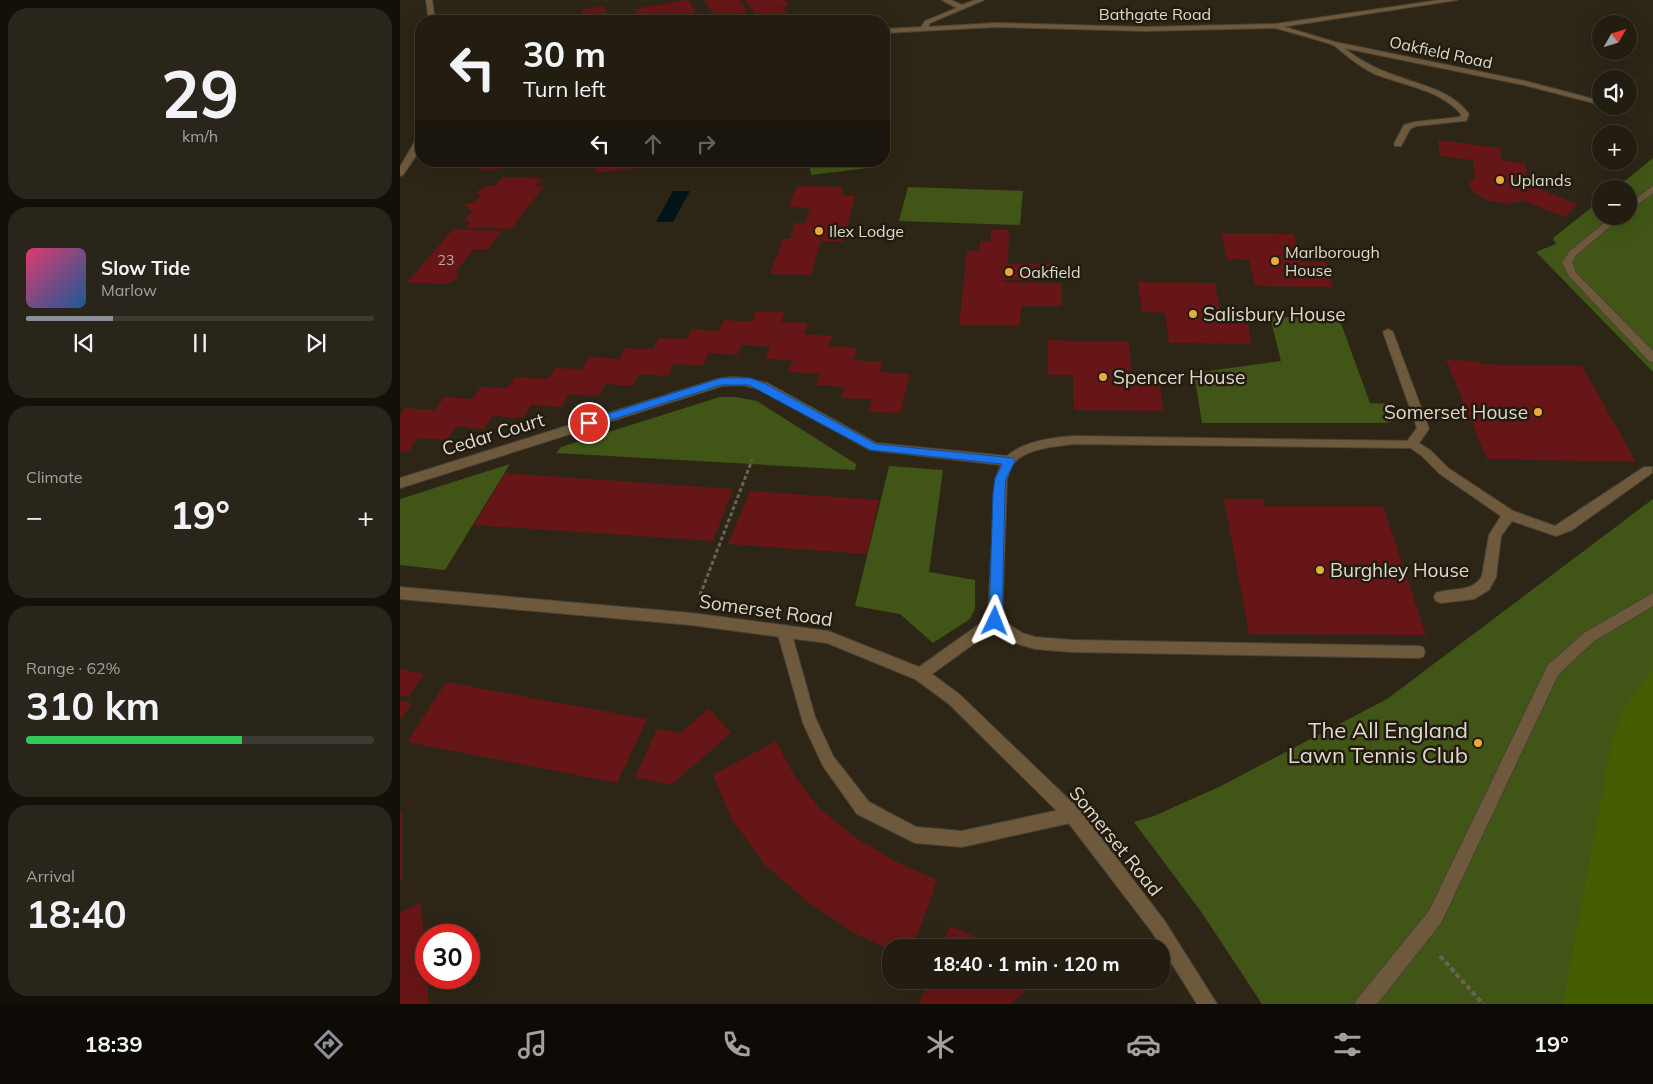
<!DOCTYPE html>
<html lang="en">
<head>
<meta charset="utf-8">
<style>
	:root { --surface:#221c11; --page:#2a251a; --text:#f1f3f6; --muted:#a2a19f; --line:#3f3a31; --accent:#8c9099 }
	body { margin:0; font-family:Mulish,sans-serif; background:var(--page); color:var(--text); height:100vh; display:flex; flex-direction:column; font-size:19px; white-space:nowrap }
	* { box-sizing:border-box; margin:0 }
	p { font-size:16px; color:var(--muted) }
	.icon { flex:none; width:28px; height:28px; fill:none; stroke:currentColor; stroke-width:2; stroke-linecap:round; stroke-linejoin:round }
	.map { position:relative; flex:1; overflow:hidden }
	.details { display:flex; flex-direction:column; gap:8px; padding:8px; background:#130f09; width:400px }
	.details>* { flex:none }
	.guide { position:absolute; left:15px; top:15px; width:475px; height:152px; border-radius:20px; box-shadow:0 5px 20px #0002,0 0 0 1px var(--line); background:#221c11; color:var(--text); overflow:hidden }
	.needle { width:32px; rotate:51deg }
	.tools { position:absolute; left:1192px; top:15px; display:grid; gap:10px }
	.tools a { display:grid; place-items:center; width:45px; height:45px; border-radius:50%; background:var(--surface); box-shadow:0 5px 20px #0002,0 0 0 1px var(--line); font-size:25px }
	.speed { position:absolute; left:15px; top:924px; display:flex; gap:10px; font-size:25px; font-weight:700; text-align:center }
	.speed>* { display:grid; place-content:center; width:65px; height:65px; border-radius:50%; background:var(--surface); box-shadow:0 5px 20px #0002,0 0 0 1px var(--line); line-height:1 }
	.speed .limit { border:8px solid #d22; background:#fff; color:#111 }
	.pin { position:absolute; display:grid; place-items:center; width:42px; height:42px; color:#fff; margin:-21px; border:2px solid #fff; border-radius:50%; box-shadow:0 1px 5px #0007 }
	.me { position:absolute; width:55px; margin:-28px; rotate:2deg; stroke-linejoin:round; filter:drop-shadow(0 0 4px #0008) }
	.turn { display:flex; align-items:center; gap:18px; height:105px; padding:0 25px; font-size:22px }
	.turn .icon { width:65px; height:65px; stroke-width:2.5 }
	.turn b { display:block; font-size:35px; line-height:42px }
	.lanes { display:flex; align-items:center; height:48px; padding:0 25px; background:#0003; justify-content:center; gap:25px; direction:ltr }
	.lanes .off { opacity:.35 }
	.big { font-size:38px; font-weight:700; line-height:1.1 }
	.details .tile { flex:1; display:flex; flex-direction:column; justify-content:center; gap:8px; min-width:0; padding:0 18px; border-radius:20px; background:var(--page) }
	.details .dial { align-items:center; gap:0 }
	.dial b { font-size:65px; line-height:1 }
	.song { display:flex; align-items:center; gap:15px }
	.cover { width:60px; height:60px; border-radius:8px; background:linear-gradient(135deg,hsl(340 70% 55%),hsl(210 70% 35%)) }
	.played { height:5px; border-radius:2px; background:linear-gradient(90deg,var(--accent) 25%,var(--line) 25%) }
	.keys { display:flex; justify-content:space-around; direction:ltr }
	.heat { display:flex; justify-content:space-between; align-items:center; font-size:28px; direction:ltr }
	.charge { height:8px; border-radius:4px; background:linear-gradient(90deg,#34c759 62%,var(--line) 0) }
	.trip { position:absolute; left:482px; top:939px; width:288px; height:50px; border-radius:20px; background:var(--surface); box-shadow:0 5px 20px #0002,0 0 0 1px var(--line); font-weight:700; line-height:50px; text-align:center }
	.tab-bar { display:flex; height:80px; justify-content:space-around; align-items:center; background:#0e0b07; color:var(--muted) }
	.tab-bar .icon { width:35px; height:35px }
	.tab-bar .selected { color:var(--accent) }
	.tab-bar b { font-size:22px; color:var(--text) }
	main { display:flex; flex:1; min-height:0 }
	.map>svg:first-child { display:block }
</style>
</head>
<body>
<main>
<section class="details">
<div class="tile dial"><b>29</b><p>km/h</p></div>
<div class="tile">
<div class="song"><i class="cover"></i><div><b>Slow Tide</b><p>Marlow</p></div></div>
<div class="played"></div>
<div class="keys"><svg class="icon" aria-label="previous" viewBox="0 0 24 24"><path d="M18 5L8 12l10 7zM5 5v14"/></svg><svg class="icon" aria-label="pause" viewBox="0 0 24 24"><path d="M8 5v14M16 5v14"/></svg><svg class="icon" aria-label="next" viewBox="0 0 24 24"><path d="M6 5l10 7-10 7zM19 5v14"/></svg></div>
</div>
<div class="tile"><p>Climate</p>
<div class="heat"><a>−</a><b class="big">19°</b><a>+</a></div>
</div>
<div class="tile"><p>Range · 62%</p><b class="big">310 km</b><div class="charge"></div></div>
<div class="tile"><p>Arrival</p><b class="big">18:40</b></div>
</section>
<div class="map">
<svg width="1253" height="1004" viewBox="0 0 1253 1004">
	<rect width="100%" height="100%" fill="#2d2617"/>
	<!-- green -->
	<g fill="#415616">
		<polygon points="1253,158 1253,372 1136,252 1156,244 1153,238 1201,200 1201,216 1229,216 1229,189 1215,189"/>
		<polygon points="409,161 467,161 468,168 411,175"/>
		<polygon points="508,187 623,191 620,225 499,221"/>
		<polygon points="870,317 939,318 970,403 992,404 995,409 996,419 991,422 985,423 802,423 794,373 881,361"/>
		<polygon points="320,397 336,397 357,401 456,464 455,470 156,453 161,447"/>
		<polygon points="110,464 45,570 0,565 0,499"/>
		<polygon points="489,466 543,470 529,572 575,580 575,608 570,619 533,643 500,614 455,606"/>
		<polygon points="1253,499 1253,1004 862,1004 802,913 734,822 754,816 819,787 987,699"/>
	</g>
	<!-- forest -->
	<polygon fill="#435d00" points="1253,671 1253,1004 1163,1004 1212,741 1223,708"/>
	<!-- water -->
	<polygon fill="#041315" points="273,191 290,191 273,222 256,222"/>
	<!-- building -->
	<g fill="#661616">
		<polygon points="288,0 296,12 281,15 282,16 255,21 217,21 215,18 237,15 235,10 245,7"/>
		<polygon points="304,0 339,0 348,12 317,19"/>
		<polygon points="345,0 385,0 389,6 382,7 388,14 359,20"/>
		<polygon points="203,6 210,21 156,21 183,15 181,10"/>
		<polygon points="1038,140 1100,148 1101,160 1125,163 1129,185 1177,204 1165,217 1122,200 1111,204 1089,201 1074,193 1069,184 1075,176 1073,160 1040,156"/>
		<polygon points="83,161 129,161 130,165 80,171"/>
		<polygon points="198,161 259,161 258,166 195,173"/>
		<polygon points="102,177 142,178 136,186 144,186 111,229 66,227 71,221 64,221 72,211 64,205 76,201 81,195 76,194 79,190 88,185 95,186"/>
		<polygon points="397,186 444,187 441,195 455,196 443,242 421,241 411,275 370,274 383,239 390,239 395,223 405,223 410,208 389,207"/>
		<polygon points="53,229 102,231 87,250 74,249 56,271 59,275 55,280 45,284 7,283"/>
		<polygon points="591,230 609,230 608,264 653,264 653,280 602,280 602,282 662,283 662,306 621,306 620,326 559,325 567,251 579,251 580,241 590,241"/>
		<polygon points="821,233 893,234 901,262 925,262 933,287 855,286 849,260 827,259"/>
		<polygon points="738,282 815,283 821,315 846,315 852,344 769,343 765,313 742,312"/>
		<polygon points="356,311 385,312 381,322 408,323 404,334 432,336 428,346 457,348 453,360 483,362 480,372 510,374 500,413 468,412 472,399 441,398 444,387 416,385 420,374 388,372 392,360 365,359 370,347 341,345 337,355 309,353 303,366 274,364 268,376 239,374 233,386 206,384 199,396 169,394 162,407 131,405 123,418 93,416 84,429 56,427 47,440 18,438 8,452 0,451 0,415 5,408 35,410 44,397 72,399 81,387 108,388 115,377 148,379 155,368 182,369 189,357 219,359 225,348 252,349 259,338 286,339 291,329 319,331 324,320 352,322"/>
		<polygon points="648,340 729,342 732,378 759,378 763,411 674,410 673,375 648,375"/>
		<polygon points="1046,360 1078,361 1080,364 1182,366 1236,462 1087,459"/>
		<polygon points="105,473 333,489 313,541 74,525"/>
		<polygon points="350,491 479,500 467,554 328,544"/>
		<polygon points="824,499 863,499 864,506 983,506 1026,635 849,634"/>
		<polygon points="0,669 25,674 8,697 0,695"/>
		<polygon points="46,682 247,719 217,783 7,742"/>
		<polygon points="0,701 12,703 0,720"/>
		<polygon points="309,709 331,733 271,785 235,777 257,729 280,733"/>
		<polygon points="376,741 394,775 420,809 456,838 495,861 537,880 513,948 491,948 491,950 456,934 409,903 365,865 332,819 313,775"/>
		<polygon points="2,811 2,881 0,882 0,812"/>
		<polygon points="21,903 29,1004 0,1004 0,912"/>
		<polygon points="550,926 594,944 594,948 541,948"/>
		<polygon points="528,980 617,980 625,991 611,1004 519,1004"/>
	</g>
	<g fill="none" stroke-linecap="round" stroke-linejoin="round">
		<defs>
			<g id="service">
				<path d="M875,24l60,18 190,39 76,20v4l-77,-20 -180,-37c14,11 30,20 47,26 28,11 59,15 78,40l-3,7h-3l-47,5 -6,3 -9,17h-6l-1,-2 10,-19 10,-3 46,-5 1,-3c-22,-25 -56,-28 -86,-40 -15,-7 -28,-18 -40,-28 -6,-4 -52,-15 -62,-19v-2z"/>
				<polygon points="1253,186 1253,193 1229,211 1229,204"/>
				<polygon points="1213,216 1223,216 1176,255 1172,262 1176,273 1253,351 1253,362 1249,361 1169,276 1162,262 1170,251"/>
				<path d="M988,329l5,3 36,97 -10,14 11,7 18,18 65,43 42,15 89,-59h8v6l-80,57 -16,6 -44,-15 -11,15 -5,41 -7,13 -15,9 -33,4 -5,-2 -2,-4 2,-4c16,-6 37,0 46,-17l7,-41 12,-19 -61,-42 -18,-18 -17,-12 12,-16 -34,-96z"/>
				<polygon points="1253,593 1253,606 1194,641 1158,675 1041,923 977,1004 955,1004 958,998 1029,911 1148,665 1184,633"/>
				<polygon points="595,615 622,633 635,637 672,640 1018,646 1023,647 1025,652 1023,657 1018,658 672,652 635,649 618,644 590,625 588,621 590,617"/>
				<polygon points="384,625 389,627 391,631 415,717 433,756 469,802 516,827 562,831 673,807 679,809 681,815 679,821 562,847 515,843 457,814 423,766 403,723 377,631 379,627"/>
			</g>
			<g id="minor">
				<polygon points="26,0 32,0 35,21 29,21"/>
				<polygon points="542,0 551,0 562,5 575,0 584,0 530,23 528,27 596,23 745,27 875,24 1040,0 1057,0 875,28 745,31 596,27 484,33 484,29 521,27 525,21 557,8"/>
				<polygon points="18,136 21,136 21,146 18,153 3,175 0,176 0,167"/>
				<path d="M332,377l15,1 20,5 109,60 131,13c17,-15 44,-18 66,-20l342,5 2,3 -2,3 -4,1 -338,-4c-19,3 -47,4 -60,20 -3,4 -4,10 -6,15l-5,142 -2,4 -68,49 27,20 120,115 85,111 53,84h-20l-45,-72 -85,-111 -118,-117 -34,-25 -88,-36 -136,-18 -291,-26v-12l291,26 137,18 91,36 69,-49 7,-139 6,-14 -131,-15 -111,-61 -17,-4 -20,1 -322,102v-10l317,-99z"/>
			</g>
		</defs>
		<!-- service casing -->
		<use href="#service" stroke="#494335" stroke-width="2"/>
		<!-- minor casing -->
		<use href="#minor" stroke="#494335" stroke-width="2"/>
		<!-- path-far1 -->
		<polyline stroke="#696356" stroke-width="3" stroke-dasharray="4 2.5" stroke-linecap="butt" points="300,595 352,460"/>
		<!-- path -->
		<polyline stroke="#696356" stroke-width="4" stroke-dasharray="5 3" stroke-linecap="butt" points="1040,956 1083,1004"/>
		<!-- service -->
		<use href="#service" fill="#6e593c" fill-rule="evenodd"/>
		<!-- minor -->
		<use href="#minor" fill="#6e593c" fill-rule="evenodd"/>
	</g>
	<!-- route -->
	<polygon fill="#1a73e8" stroke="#114b97" points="321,378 350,378 366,384 476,444 613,458 615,461 606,479 605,493 602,621 600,625 595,626 591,625 589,621 593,493 595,479 602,464 470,450 349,385 321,385 189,427 184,423 185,421"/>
	<!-- markers -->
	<g fill="#eba93a" stroke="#231c0e" stroke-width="2">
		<circle cx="1100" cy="180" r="5"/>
		<circle cx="419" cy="231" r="5"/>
		<circle cx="875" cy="261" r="5"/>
		<circle cx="609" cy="272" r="5"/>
		<circle cx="793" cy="314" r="5"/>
		<circle cx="703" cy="377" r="5"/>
		<circle cx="1138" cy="412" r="5"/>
		<circle cx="920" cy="570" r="5"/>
		<circle cx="1078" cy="743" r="5"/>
	</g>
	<g text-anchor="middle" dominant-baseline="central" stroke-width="5" stroke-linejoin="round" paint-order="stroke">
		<!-- far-number labels -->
		<g font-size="14" fill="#c0a8a2">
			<text x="46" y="260">23</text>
		</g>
		<!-- far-street labels -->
		<g font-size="16" fill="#ded9d0" stroke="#231c0e">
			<text x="755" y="14">Bathgate Road</text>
			<text transform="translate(1041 52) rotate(12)">Oakfield Road</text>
		</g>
		<!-- far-poi labels -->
		<g font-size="16" fill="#ded9d0" stroke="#231c0e" text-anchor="start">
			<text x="1110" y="180">Uplands</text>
			<text x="429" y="231">Ilex Lodge</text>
			<text x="885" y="252">Marlborough<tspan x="885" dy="18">House</tspan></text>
			<text x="619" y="272">Oakfield</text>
		</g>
		<!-- poi labels -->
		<g font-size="19" fill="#ded9d0" stroke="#231c0e" text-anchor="start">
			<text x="803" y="314">Salisbury House</text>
			<text x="713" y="377">Spencer House</text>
			<text x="1128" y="412" text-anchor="end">Somerset House</text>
			<text x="930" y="570">Burghley House</text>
		</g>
		<!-- street labels -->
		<g font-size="19" fill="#ded9d0" stroke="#231c0e">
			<text transform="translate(93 434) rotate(-17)">Cedar Court</text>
			<text transform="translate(366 610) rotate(8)">Somerset Road</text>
			<text transform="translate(716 841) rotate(51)">Somerset Road</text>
		</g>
		<!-- near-poi labels -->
		<g font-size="22" fill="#ded9d0" stroke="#231c0e" text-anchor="end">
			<text x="1068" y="730">The All England<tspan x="1068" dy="25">Lawn Tennis Club</tspan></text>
		</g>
	</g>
</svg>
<div class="tools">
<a><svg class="needle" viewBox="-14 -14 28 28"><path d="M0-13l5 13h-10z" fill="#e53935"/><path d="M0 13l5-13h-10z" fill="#a2a19f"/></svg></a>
<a><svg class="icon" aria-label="sound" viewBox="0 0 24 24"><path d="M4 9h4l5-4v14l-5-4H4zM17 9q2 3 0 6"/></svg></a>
<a>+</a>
<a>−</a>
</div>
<div class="speed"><div class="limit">30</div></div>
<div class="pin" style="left:189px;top:423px;background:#d93025"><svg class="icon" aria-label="arrive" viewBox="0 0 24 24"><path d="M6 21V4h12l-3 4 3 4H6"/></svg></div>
<svg class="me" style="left:595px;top:621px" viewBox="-20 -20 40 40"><path d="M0-17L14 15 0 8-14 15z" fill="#1a73e8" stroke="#fff" stroke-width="4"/></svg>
<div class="trip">18:40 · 1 min · 120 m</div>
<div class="guide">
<div class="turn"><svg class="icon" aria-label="left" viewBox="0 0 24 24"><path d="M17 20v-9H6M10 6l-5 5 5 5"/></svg><div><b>30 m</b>Turn left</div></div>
<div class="lanes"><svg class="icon" aria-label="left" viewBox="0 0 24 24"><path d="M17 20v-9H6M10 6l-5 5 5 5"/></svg><svg class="icon off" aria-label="ahead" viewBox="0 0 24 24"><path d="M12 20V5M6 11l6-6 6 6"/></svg><svg class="icon off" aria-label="right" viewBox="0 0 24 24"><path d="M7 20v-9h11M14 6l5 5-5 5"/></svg></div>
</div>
</div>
</main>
<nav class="tab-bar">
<b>18:39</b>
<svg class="icon selected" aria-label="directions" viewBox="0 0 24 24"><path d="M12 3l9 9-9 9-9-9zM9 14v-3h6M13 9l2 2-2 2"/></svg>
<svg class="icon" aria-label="music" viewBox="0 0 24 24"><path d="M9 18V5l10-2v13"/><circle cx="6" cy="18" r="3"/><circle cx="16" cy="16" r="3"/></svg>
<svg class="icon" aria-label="phone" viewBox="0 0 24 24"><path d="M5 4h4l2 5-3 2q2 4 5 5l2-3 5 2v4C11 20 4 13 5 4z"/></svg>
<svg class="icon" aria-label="climate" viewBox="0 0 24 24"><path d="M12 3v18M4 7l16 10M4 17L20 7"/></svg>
<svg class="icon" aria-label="car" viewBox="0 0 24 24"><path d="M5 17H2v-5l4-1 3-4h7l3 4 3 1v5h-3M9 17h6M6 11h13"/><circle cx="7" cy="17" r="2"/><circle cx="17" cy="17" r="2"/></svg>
<svg class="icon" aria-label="filters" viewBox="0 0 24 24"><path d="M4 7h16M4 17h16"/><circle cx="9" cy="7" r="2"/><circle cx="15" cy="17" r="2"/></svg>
<b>19°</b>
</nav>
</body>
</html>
